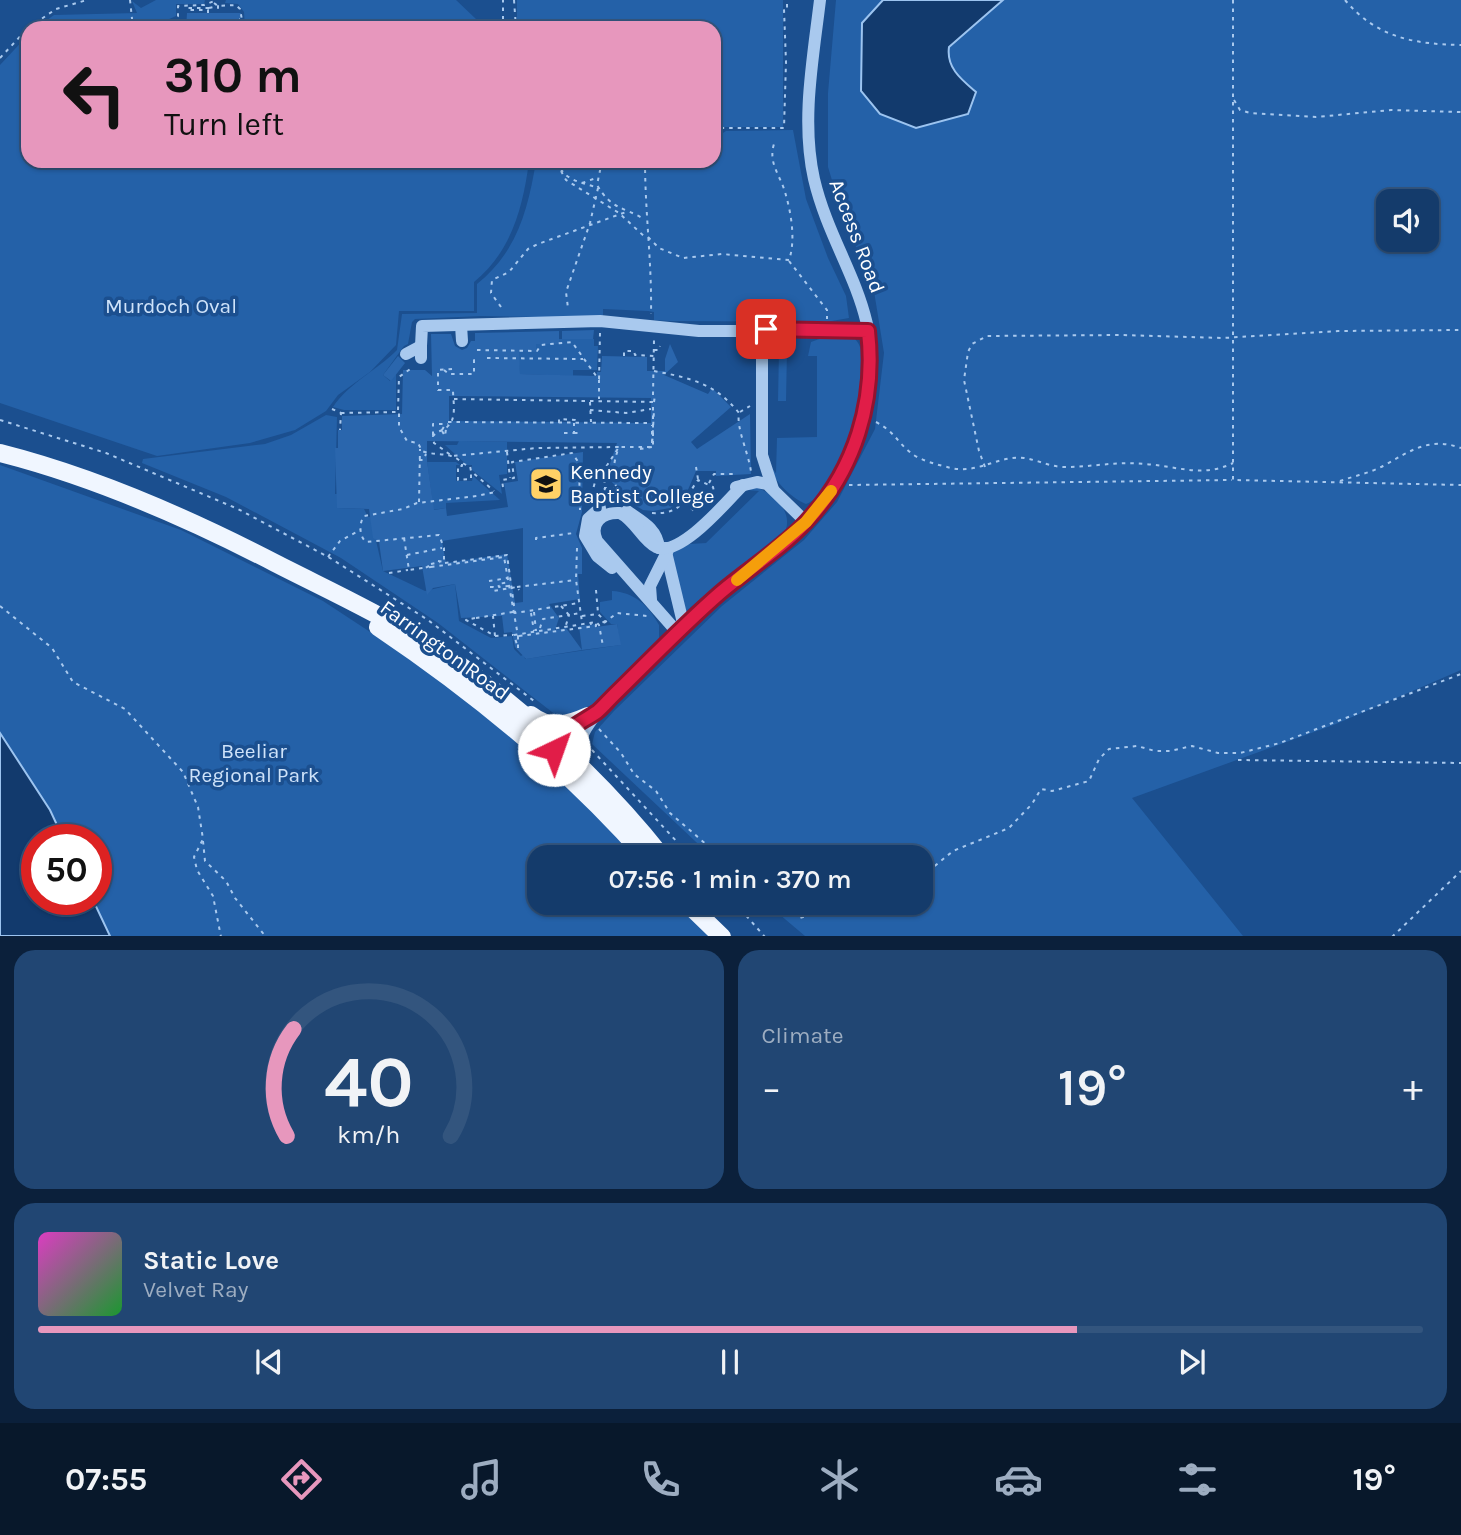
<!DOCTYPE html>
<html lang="en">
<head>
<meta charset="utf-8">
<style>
	:root { --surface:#143b6b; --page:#214673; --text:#f1f3f6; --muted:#9dadc1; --line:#33557e; --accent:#e797bd }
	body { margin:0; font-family:Karla,sans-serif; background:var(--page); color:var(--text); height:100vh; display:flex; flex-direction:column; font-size:26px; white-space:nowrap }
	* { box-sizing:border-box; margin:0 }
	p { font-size:23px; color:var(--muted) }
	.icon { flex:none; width:38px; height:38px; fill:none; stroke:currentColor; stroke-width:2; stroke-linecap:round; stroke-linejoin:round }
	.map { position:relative; height:936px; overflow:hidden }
	.side { display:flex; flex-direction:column; gap:14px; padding:14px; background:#0b203b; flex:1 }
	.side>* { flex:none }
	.guide { position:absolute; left:21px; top:21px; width:700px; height:147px; border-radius:21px; box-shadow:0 2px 5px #0004,0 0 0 2px var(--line); background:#e797bd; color:#111; overflow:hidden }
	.controls { position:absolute; left:1376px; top:189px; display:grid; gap:14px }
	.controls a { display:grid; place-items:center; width:63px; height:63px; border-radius:14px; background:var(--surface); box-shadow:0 2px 5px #0004,0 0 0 2px var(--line); font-size:35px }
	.speed { position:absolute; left:21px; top:824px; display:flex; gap:14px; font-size:35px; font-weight:700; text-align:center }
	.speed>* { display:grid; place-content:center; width:91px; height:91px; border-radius:50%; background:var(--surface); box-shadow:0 2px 5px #0004,0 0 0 2px var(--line); line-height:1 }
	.speed .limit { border:10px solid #d22; background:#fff; color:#111 }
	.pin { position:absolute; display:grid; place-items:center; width:60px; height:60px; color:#fff; margin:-30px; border-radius:14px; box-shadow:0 4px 10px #0006 }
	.me { position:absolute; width:77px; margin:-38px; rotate:42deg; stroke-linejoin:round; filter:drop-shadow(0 0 5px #0008) }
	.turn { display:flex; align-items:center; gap:24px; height:147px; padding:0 28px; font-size:32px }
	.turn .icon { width:91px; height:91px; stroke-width:2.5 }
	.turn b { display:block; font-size:49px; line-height:60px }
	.big { font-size:52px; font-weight:600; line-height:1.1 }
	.side .tile { flex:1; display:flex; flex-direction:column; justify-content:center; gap:10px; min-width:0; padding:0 24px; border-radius:21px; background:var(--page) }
	.side .dial { align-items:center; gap:0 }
	.dial svg { height:182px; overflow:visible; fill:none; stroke:var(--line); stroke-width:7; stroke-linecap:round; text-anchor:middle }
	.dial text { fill:var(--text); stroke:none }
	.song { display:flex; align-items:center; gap:21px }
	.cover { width:84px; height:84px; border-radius:10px; background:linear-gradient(135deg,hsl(310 70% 55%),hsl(130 70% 35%)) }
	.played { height:7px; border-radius:4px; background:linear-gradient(90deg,var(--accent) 75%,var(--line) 75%) }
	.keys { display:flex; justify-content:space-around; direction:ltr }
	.heat { display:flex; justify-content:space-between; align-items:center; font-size:38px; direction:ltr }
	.side .tiles { flex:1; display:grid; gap:14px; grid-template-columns:1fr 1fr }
	.tile:last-child { grid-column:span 2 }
	.trip { position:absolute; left:527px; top:845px; width:406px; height:70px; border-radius:21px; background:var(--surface); box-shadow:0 2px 5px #0004,0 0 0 2px var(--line); font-weight:600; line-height:70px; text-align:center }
	.menu { display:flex; height:112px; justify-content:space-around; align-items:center; background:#08182b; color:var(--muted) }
	.menu .icon { width:49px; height:49px }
	.menu .current { color:var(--accent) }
	.menu b { font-size:32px; color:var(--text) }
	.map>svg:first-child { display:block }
</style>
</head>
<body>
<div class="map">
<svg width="1461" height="937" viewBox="0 0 1461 937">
	<rect width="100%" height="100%" fill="#1b4f8f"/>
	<!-- green -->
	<g fill="#2461a8" fill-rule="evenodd">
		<polygon points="156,0 215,0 205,0 204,4 176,4 176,16 167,20 163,28 36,28 54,15 137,13 132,1 141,8"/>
		<polygon points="226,0 456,0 476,19 477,28 245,28 244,12 238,4 225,3"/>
		<polygon points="517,0 783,0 783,127 723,127 714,133 714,28 517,28"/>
		<path d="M836,0h625v670l-125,54 -204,74 111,138h-438l-39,-33h154v-45l-208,-1 -120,-113 3,-12 19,-21 108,-105 82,-66 33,-38 38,-73 9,-76 -11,-68 -29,-65 -16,-53v-74zM1388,201h38v39h-38z"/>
		<path d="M28,35v126h501c-6,47 -18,91 -55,121v29h-75l-3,34 -26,27 -32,23 -12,16 -31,19 -45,13 -93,13 -157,-53v-338z"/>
		<path d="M793,130l13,69 22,59 18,38 3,22 -23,4 -156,-1 -16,-1v-8l-6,-1 -45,-2v9l-122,-2 -66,3 -3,3 -4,22 -4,2 -21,29 7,6 6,-7v36h-52l-11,-3c16,-24 44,-37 64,-57l5,-36 75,-1v-29c40,-32 51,-74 59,-123h178v-22l12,-8z"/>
		<polygon points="784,337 790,338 794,350 787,350 786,401 778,401 779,350 774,344"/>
		<path d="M822,338l33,1c26,25 -15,154 -49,165 -15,-6 -33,-24 -38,-40l8,9 1,-35 40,-1v-81h-9l3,-14z"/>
		<polygon points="559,339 594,339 594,346 598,346 597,370 573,370 573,376 520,374 519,364 475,351 536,351 536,344 559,344"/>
		<path d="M326,415l11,2 -2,77h3v14l26,1 4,8 27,-3 4,-16h33l-5,-36h29l4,3h-4v16h16l1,-5 27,24 -54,3v5l-75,11 12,52 42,20 30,-7 4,37 32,17 21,-2 2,13 7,7 3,-2 1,5 95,-14 -3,-21h-6l-11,-12v-10l12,-2v-9c22,1 37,15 47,34v13l-6,9 -59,57 -11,8 -22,7 -123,-96 -97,-65 -115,-61 -84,-34 1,-4 122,-15 26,-9z"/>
		<polygon points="459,441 507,442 507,474 499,475 502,494 472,470 472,465 467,465 445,445 457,445"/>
		<path d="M0,465l181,65 142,71 143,94 129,115 43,47 -99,1v45h141l30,33h-710zM37,840h59v60h-59z"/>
		<path d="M755,487c17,5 37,23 31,42l-100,82 -15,-58 19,-9 16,-1 53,-52 -12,-1z"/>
	</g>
	<!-- water -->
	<g fill="#123a6d" stroke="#9cc4f0" stroke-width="2">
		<path d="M883,0h120l-54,47c-3,21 13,33 27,45l-8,22 -52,14 -36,-14 -19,-23 1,-68z"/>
		<polygon points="0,733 50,810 64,840 37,840 37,900 93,900 110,936 0,936"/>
	</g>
	<!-- building -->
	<g fill="#2a66ad" fill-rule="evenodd">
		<polygon points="187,13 241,13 239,28 186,28"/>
		<polygon points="594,330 593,339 562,339 562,331"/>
		<path d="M559,331v13h-23v8l-17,-1 1,23 77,2v-4h4l1,-16 45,1v14h18v-12l5,-15 8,18 -14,13 44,19 4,-6 19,19 -40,35 6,7 53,-35 1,60 -35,2v-5h-20l-12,28 -14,9 -17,3 -10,-1 -12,-7 -20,-22 -1,-17 7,-21 -190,-2v20l7,49 12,-2 1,8 61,-9 -4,-24 14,-2 -3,-19 68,-10 -1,60 -6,22 6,14v26h-4l2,25 -31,5 10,14 -4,12 11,-2 16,22 -56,9 -11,-12 -3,-15 -8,1 -2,-17 -41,2 -6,-34 -22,4 -6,7 -5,-29 -39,5 -4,-29 -6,-4 -4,-29 -32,-1 -2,-60h3v-18h4v-14l60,-2 1,-44h22l7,6 -1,-42h20l4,12 7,4 5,-2 4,-7h4v-8zM449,396l202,2v25l-202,-2zM523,528v74l-8,1 -8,-49 -61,9 -4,-22z"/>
		<polygon points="398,356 405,363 391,381 383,375"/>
		<polygon points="596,624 596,627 617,624 621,645 582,650 579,626"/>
	</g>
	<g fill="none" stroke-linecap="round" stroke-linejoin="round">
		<!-- path -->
		<g stroke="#a9c9ee" stroke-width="2" stroke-dasharray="3.5 5" stroke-linecap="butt">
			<polyline points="130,0 133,28"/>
			<polyline points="514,0 516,28"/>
			<polyline points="1233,0 1233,480 1461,485"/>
			<path d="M1345,0c32,38 69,44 116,45"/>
			<polyline points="214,3 218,6 236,5 240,9 242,20 239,19"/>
			<polyline points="209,8 218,6 218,13"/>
			<polyline points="208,13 208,10 188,10 188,8 209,8"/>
			<polyline points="28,28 56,9 87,0"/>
			<polyline points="165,28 178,16 178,6 204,5 217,0"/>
			<polyline points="503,28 503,0"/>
			<polyline points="0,58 28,28"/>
			<polyline points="1234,100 1240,110 1250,113 1316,117 1391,110 1461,112"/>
			<polyline points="714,134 723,128 784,128 786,62 784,9 787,9 787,0"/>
			<path d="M558,161c4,20 24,21 40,27l-8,35 -24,69 2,16"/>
			<path d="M602,161l-5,24c15,25 25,21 47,34"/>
			<path d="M645,161c0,51 7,102 6,153"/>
			<polyline points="561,171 566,180 619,213 646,238"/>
			<polyline points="582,183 596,178"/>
			<path d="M648,237l11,11 24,10 39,-4 67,6c7,-20 2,-48 -4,-68 -5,-17 -17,-29 -11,-48"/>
			<polyline points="789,261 827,310 827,319"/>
			<polyline points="501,307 491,293 492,280 509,272 528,249 538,244 626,212"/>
			<polyline points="600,333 599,380 601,381"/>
			<polyline points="477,350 537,351 541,345 572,342 599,380 599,399"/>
			<polyline points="654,350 659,350 660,346"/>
			<polyline points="624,356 624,351 634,351 635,355 654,356"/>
			<polyline points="487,358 583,359"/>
			<path d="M452,369l-14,1v20h15c0,11 4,28 -5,36 -4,5 -10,4 -15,10l1,7 18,13 85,-8 82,-1c-7,18 -8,35 3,51"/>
			<polyline points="444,370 449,374 474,374 474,360 472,360"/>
			<path d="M654,371c36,7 61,12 85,42 -3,15 10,41 12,59"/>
			<polyline points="653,395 654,340"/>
			<polyline points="454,399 653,402 653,447 619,447 604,470 597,475 590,500"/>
			<polyline points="590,402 591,422"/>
			<polyline points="654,402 655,395"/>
			<polyline points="332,409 341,413 340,430"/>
			<polyline points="398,410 399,377 413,367"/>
			<polyline points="590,410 626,413 651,409"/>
			<polyline points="740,412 750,406"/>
			<path d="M341,413l58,-1v15l8,14 11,2 4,8c10,4 19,2 29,5 7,1 11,9 19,10l1,5 23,20"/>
			<polyline points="0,420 106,453 238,509 330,558 428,620 534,701"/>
			<path d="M876,422c19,10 21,20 35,31 10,8 28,12 40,15 28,6 47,-13 73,-10 14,2 26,9 41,9 27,0 53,-6 80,-3 31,2 58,14 88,-1"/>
			<polyline points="559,423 559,419 575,420 576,423"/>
			<polyline points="442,431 445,436 446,429"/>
			<polyline points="564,433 574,433 574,423"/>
			<polyline points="433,435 433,424 448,424"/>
			<polyline points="652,443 652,425"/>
			<polyline points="507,452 510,478"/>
			<polyline points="419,460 423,460 426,454"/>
			<polyline points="462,464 462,466 458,466 458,480 471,479 471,472"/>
			<polyline points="696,467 698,479"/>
			<polyline points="985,467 979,451 964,380 968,352 972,344 987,336 1122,335 1223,338 1338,331 1461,330"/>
			<polyline points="604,471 605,497"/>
			<polyline points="581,472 596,475"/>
			<path d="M1340,481c14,-5 30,-8 43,-15 26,-14 46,-30 78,-18"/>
			<polyline points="709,483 714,474 733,474"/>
			<polyline points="849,485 1232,480"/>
			<polyline points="503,487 502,480 514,478 512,462 572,453 579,463 580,510"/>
			<polyline points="604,488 612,488 618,493"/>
			<polyline points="419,502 420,449"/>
			<polyline points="685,502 696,513"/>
			<path d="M652,513c30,2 32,-14 46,-33l15,7 2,9"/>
			<polyline points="404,538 409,570 423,568"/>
			<polyline points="536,540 536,538 574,533"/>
			<polyline points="577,548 576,580 582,622"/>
			<polyline points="407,555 442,548"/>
			<polyline points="328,557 340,541 360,530"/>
			<path d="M438,561l6,1v-14l-5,-13 -73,7c-7,-6 -7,-19 -2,-26l39,-7 14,-6 60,-7 18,-4"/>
			<polyline points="445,563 507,555 515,613 579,603"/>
			<polyline points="431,564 440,562"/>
			<polyline points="429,566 425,568 431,567"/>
			<polyline points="389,573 408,570"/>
			<polyline points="489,581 508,578"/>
			<polyline points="509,586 499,587 498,584 510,582"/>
			<polyline points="490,587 493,587 493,591 517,587 519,590"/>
			<polyline points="517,587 575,580"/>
			<polyline points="596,590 598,613"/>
			<polyline points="0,606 52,648 73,682 125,709 183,772 198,807 203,839 194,857 197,870 213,896 221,937"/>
			<polyline points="561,606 569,615 580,613"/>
			<polyline points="534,612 536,631"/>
			<polyline points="531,613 534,631"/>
			<polyline points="582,616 598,614 605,621 599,625"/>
			<polyline points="475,618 466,620 495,636 493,616"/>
			<polyline points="476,618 513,612"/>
			<polyline points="604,623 617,613 647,616"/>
			<polyline points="540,628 543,619 569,615 566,625"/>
			<polyline points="495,636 513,635"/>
			<polyline points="518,636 518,648 514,635 596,622 599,625 603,646"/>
			<polyline points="519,636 596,626 596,623 590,624"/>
			<polyline points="599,729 621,753 634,774 656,791 670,813 722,858"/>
			<polyline points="592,750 692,858"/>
			<polyline points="1238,760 1461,763"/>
			<polyline points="203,841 205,861 226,881 235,898 266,937"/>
			<polyline points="920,874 931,869 953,851 1009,828 1032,804 1041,789 1052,791 1089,781 1099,759 1109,749 1137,746 1155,751 1170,751 1192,746 1218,753 1240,753 1280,743 1461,674"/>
			<polyline points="735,903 765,937"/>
			<polyline points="780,903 800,918 847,903"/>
			<polyline points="1392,937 1461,871"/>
		</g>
		<!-- minor -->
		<g stroke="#a9c9ee" stroke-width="12">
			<polyline points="461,325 462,341"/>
			<polyline points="421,346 422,326 600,321 699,331 762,331"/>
			<polyline points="406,354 421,346 421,358"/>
			<polyline points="736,487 757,482 767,484 806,522"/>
			<polyline points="773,489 762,455 762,331 766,329 868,331"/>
			<polyline points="600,508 588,519 585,536 597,556 612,568"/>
			<path d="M627,511c14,10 30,17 32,37"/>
			<polyline points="665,548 684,627"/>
			<polyline points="651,600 650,586 668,550"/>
			<path d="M678,633l-81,-92c-8,-18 5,-29 23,-28 15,7 22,27 36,34 24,11 71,-46 87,-62"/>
			<path d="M578,745c11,-30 37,-51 60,-73 26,-26 52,-53 80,-77 73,-65 127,-88 149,-192 20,-93 -34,-143 -53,-224 -13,-58 -1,-120 6,-179"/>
		</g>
		<!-- major -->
		<g stroke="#f0f6ff" stroke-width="18">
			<path d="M0,453c95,24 188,65 275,110 47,24 95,46 140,73 89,53 184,141 248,222"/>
			<path d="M378,627c98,66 191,142 269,231"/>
			<path d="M531,715c19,15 37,10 57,1"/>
			<polyline points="551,746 571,744 580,738"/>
			<polyline points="687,903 722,937"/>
		</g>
		<!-- path-bridge -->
		<g stroke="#a9c9ee" stroke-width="2" stroke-dasharray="3.5 5" stroke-linecap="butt">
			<polyline points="448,422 652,423"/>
			<polyline points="442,430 446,423"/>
			<polyline points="574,433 582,433"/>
			<polyline points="640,449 652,447 654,410"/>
			<polyline points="431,567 504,557 518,636"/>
		</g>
	</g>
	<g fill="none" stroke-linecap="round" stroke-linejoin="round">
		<defs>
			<path id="route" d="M554,750c7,-20 27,-27 43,-38 5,-4 10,-10 15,-15 36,-35 70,-71 108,-104 28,-24 61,-44 86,-71 49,-52 70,-121 62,-191l-102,-2"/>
		</defs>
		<!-- route casing -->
		<use href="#route" stroke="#92132f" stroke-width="18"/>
		<!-- route -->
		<use href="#route" stroke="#e11d48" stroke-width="12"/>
		<!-- slow -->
		<polyline stroke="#f59e0b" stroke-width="12" points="737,580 806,522 831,491"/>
	</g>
	<!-- icons -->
	<defs>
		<symbol id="school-square" viewBox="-11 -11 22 22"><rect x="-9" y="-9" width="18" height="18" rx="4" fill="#ffd166" stroke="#1b4f8f"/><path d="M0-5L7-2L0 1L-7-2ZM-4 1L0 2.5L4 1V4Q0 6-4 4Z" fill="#111"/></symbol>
	</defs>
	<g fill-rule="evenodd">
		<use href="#school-square" x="527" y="465" width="38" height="38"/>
	</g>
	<g text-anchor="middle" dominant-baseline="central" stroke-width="7" stroke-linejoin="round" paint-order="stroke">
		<!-- street labels -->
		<g font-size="21" fill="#fff" stroke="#1b4f8f">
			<text transform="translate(857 236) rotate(69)">Access Road</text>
			<text transform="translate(445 650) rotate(36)">Farrington Road</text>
		</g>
		<!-- park labels -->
		<g font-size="21" fill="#cfe3fa" stroke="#1b4f8f">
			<text x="171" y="306">Murdoch Oval</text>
			<text x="254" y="751">Beeliar<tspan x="254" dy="24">Regional Park</tspan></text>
		</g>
		<!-- poi labels -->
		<g font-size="21" fill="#fff" stroke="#1b4f8f" text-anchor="start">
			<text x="570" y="472">Kennedy<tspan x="570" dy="24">Baptist College</tspan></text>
		</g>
	</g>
</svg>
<div class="controls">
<a><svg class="icon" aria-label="sound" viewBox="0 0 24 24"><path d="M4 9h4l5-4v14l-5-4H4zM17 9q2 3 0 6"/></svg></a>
</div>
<div class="speed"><div class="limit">50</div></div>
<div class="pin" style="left:766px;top:329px;background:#d93025"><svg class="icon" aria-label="arrive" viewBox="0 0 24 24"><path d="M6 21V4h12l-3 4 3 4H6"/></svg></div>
<svg class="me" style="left:554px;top:750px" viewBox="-20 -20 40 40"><circle r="19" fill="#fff"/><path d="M0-13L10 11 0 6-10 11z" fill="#e11d48"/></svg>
<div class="trip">07:56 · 1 min · 370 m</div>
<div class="guide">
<div class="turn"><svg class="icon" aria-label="left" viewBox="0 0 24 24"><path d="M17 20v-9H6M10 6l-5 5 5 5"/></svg><div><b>310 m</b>Turn left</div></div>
</div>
</div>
<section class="side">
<div class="tiles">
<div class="tile dial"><svg viewBox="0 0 100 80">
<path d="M14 69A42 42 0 1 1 86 69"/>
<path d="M14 69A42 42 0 0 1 17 22" stroke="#e797bd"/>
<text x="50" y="56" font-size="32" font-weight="700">40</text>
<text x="50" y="72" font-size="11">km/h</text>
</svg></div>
<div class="tile"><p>Climate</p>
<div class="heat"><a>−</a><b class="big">19°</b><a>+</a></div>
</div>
<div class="tile">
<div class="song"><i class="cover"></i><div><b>Static Love</b><p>Velvet Ray</p></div></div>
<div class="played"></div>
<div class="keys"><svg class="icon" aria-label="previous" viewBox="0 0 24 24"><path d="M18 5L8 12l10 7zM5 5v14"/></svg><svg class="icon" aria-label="pause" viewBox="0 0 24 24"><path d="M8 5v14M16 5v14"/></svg><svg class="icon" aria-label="next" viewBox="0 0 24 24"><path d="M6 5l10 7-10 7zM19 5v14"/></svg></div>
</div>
</div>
</section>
<nav class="menu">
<b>07:55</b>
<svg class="icon current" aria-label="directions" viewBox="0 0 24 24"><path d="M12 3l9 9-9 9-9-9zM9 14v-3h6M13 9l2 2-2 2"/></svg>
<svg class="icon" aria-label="music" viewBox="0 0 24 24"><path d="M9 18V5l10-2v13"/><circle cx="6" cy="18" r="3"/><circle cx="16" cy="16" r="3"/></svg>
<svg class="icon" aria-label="phone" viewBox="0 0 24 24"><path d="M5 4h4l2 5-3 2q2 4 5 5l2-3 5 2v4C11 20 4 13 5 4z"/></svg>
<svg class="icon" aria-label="climate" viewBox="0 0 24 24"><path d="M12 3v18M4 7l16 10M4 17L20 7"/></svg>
<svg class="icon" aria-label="car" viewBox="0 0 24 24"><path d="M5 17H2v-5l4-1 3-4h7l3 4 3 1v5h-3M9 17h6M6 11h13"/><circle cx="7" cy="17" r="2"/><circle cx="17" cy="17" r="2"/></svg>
<svg class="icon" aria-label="filters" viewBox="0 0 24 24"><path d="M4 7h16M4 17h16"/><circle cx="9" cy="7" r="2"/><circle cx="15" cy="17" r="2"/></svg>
<b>19°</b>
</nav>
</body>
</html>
